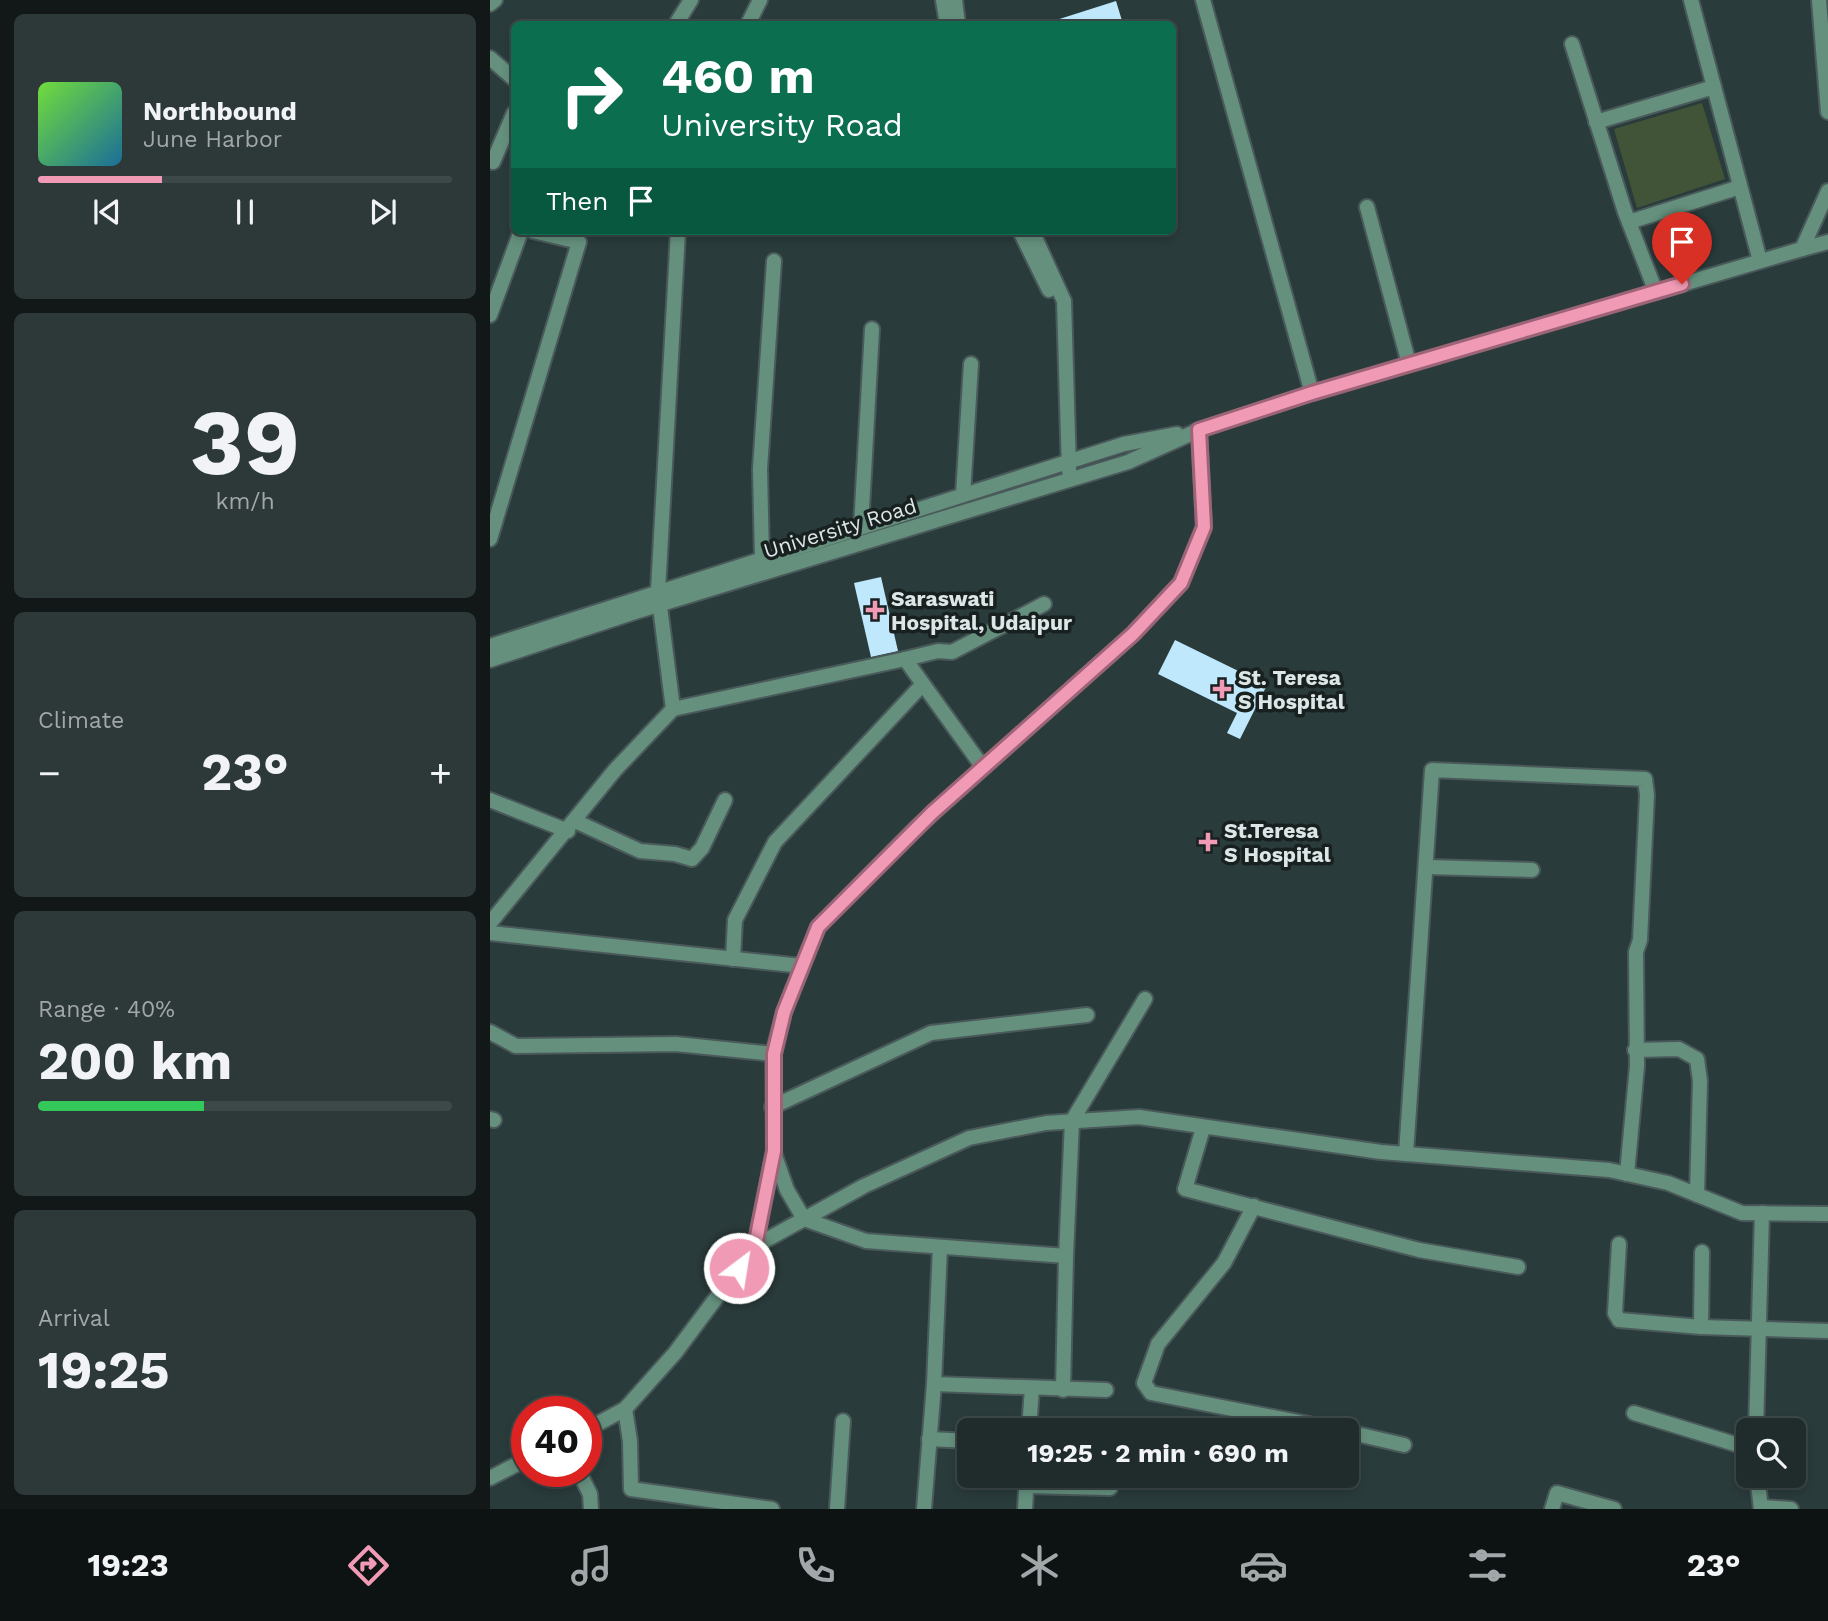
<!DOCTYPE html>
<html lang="en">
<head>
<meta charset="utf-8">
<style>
	:root { --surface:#202c2c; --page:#2d3838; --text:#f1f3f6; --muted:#a2a7a9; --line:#3d4848; --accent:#f09ab5 }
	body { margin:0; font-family:"Work Sans",sans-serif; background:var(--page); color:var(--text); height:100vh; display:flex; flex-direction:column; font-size:26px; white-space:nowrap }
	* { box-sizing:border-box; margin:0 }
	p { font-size:23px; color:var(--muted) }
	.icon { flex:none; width:38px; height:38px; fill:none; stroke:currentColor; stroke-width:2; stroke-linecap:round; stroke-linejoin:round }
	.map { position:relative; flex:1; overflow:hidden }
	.sheet { display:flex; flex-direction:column; gap:14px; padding:14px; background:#121818; width:490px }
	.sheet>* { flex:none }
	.banner { position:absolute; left:21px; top:21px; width:665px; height:214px; border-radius:10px; box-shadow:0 4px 10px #0003,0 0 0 2px var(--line); background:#0b6e4f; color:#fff; overflow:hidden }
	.tools { position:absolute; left:1246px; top:1418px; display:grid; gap:14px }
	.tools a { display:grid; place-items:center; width:70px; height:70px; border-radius:10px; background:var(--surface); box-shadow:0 4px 10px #0003,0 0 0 2px var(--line); font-size:35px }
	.speed { position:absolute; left:21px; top:1396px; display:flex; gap:14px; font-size:35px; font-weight:700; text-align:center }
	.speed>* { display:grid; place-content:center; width:91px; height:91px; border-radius:50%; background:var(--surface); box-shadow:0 4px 10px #0003,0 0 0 2px var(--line); line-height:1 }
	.speed .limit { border:10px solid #d22; background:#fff; color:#111 }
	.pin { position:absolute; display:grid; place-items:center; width:60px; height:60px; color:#fff; margin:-72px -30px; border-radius:50% 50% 50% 0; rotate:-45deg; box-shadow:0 0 7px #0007 }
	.pin .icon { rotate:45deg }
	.me { position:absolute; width:77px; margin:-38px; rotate:31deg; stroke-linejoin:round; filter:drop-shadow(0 0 5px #0008) }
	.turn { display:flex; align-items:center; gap:24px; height:147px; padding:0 35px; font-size:32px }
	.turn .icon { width:91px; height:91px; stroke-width:2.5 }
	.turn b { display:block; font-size:49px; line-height:60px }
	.then { display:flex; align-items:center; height:66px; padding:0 35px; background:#0003; gap:14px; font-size:26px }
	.big { font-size:52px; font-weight:700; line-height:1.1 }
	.sheet .tile { flex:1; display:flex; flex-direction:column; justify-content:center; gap:10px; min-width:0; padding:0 24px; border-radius:10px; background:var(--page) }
	.sheet .dial { align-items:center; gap:0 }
	.dial b { font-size:91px; line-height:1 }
	.song { display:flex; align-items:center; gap:21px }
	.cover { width:84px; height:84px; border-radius:10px; background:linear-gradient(135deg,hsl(100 70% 55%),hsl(200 70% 35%)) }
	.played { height:7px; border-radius:4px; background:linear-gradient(90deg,var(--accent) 30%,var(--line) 30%) }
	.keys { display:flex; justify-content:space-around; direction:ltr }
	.heat { display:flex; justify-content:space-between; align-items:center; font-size:38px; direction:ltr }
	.charge { height:10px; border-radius:5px; background:linear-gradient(90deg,#34c759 40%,var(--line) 0) }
	.trip { position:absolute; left:467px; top:1418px; width:402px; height:70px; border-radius:10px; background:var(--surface); box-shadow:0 4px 10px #0003,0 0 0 2px var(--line); font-weight:700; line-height:70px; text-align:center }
	.tabs { display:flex; height:112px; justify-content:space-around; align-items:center; background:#0d1212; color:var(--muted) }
	.tabs .icon { width:49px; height:49px }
	.tabs .on { color:var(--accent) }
	.tabs b { font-size:32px; color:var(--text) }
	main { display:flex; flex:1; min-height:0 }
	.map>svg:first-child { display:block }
</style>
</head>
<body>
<main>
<section class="sheet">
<div class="tile">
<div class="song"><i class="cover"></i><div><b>Northbound</b><p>June Harbor</p></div></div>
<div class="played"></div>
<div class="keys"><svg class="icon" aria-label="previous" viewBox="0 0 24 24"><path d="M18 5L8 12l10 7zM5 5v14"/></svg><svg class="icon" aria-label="pause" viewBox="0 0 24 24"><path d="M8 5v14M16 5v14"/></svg><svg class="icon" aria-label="next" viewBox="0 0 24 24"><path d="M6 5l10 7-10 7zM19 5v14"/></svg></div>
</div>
<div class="tile dial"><b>39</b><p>km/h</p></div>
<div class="tile"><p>Climate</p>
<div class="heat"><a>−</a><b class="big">23°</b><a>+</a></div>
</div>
<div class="tile"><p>Range · 40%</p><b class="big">200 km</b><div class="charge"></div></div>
<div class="tile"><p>Arrival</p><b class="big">19:25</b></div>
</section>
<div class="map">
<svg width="1338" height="1509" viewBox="0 0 1338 1509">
	<rect width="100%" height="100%" fill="#2a3b3b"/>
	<!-- green -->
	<polygon fill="#425437" points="1212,103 1235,179 1147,208 1124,129"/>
	<!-- building -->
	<g fill="#bfe8fc">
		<polygon points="626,1 633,24 560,24 560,22"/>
		<polygon points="391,577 408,651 381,657 364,583"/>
		<polygon points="685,640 777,685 750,739 737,733 747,713 668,674"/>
	</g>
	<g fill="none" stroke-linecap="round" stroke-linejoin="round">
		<defs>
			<g id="minor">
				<polyline points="453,0 457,24"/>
				<polyline points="465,0 468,24"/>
				<polyline points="713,0 822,393"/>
				<polyline points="1201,0 1270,261"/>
				<polyline points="1329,0 1338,112"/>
				<polyline points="0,4 5,0"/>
				<polyline points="186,24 201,0"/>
				<polyline points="258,24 270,0"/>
				<polyline points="1082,44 1135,212 1166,292"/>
				<polyline points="0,58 24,79"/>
				<polyline points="1106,122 1224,87"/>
				<polyline points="3,162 24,113"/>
				<polyline points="877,207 919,364"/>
				<polyline points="1139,222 1250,187"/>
				<polyline points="188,231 168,591 183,709 415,659 492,766"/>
				<polyline points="530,231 559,290"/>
				<polyline points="542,231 574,301 579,471"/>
				<polyline points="1312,249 1338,242"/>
				<polyline points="0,315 31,231"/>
				<polyline points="473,495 481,364"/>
				<polyline points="371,527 382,329"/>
				<polyline points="0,539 89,242 43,231"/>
				<polyline points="272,558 270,469 284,261"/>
				<polyline points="0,646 634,444 687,434"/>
				<polyline points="415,659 448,651 462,652 554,604"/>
				<polyline points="0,660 145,612 638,462 709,430 822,393 1312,249 1338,191"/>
				<polyline points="0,800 78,831"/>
				<polyline points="85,821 150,851 185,854 202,859 212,848 235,800"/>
				<polyline points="937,867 1042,870"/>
				<polyline points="0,923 125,770 183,709"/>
				<polyline points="0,933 312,966"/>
				<polyline points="243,959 245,920 285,842 432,685"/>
				<polyline points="0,1032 26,1046 186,1044 283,1054"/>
				<polyline points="1145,1050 1189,1049 1207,1059 1210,1081 1207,1195"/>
				<polyline points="282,1107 441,1033 597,1015"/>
				<polyline points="0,1119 4,1120"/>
				<polyline points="713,1128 695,1189 929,1250 1028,1267"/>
				<polyline points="284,1153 297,1190 314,1219 376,1241 576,1256 582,1121 655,999"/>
				<polyline points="916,1154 942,770 1155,779 1157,795 1150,940 1146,952 1147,1066 1137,1174"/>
				<polyline points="764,1206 734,1263 668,1344 654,1383 661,1393 849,1430"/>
				<polyline points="1129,1244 1125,1313 1129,1320 1211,1327 1338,1331"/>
				<polyline points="265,1246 284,1151 283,1054 294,1012 328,927 425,829 643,634 691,583 714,527 709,430"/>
				<polyline points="1211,1327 1212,1252"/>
				<polyline points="444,1384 616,1390"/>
				<polyline points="573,1390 576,1256"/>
				<polyline points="135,1409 140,1441 141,1489 282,1509"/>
				<polyline points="1144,1413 1258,1448"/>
				<polyline points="96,1430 135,1409 185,1353 265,1246 374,1186 479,1138 556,1123 649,1117 891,1152 1119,1170 1178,1183 1252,1213 1338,1214"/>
				<polyline points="539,1430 542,1388"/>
				<polyline points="1266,1430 1272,1213"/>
				<polyline points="858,1432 914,1445"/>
				<polyline points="439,1439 480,1441"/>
				<polyline points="89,1472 100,1494 101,1509"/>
				<polyline points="1267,1475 1271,1509"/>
				<polyline points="0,1478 37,1459"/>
				<polyline points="536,1486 620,1488"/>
				<polyline points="1272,1507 1301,1509"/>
				<polyline points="347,1509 353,1421"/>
				<polyline points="434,1509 444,1384 450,1247"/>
				<polyline points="535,1509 537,1475"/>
				<polyline points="1062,1509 1067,1493 1124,1509"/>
			</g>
		</defs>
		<!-- minor casing -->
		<use href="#minor" stroke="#4a5a5a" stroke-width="18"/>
		<!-- minor -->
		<use href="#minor" stroke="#65907d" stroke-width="14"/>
	</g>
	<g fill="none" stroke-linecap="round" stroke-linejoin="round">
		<defs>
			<polyline id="route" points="249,1268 265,1246 284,1151 284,1054 294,1012 328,927 442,813 643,634 691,583 714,527 709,430 822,393 1192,284"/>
		</defs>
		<!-- route casing -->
		<use href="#route" stroke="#9c6476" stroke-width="18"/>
		<!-- route -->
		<use href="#route" stroke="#f09ab5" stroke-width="12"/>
	</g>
	<!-- markers -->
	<g fill="#f09ab5" stroke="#192020" stroke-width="2.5">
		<path d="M381.5 599.5h7v7h7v7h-7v7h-7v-7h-7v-7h7z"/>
		<path d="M728.5 678.5h7v7h7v7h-7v7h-7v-7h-7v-7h7z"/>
		<path d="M714.5 831.5h7v7h7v7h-7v7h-7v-7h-7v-7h7z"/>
	</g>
	<g text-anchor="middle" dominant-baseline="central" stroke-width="7" stroke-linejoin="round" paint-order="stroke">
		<!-- street labels -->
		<g font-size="21" fill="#dce6e6" stroke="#192020">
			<text transform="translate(350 528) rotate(-17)">University Road</text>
		</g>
		<!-- poi labels -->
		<g font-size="21" font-weight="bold" fill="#dce6e6" stroke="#192020" text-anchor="start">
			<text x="401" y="598">Saraswati<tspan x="401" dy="24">Hospital, Udaipur</tspan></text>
			<text x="748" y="677">St. Teresa<tspan x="748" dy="24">S Hospital</tspan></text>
			<text x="734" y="830">St.Teresa<tspan x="734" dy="24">S Hospital</tspan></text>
		</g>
	</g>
</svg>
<div class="tools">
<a><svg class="icon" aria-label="search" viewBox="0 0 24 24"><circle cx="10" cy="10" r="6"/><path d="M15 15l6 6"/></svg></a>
</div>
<div class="speed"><div class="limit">40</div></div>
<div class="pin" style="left:1192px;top:284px;background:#d93025"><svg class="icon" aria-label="arrive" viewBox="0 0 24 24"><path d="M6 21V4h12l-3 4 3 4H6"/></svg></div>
<svg class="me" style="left:249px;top:1268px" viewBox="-20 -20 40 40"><circle r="17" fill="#f09ab5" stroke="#fff" stroke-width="3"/><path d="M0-11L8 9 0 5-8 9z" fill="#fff"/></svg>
<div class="trip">19:25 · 2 min · 690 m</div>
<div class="banner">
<div class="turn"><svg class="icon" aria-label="right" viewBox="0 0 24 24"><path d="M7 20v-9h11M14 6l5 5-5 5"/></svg><div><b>460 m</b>University Road</div></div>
<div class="then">Then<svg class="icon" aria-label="arrive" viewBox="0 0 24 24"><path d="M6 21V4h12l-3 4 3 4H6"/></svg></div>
</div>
</div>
</main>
<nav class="tabs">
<b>19:23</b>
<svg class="icon on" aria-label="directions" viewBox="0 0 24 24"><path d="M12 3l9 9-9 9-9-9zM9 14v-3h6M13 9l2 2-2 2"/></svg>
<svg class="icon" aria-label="music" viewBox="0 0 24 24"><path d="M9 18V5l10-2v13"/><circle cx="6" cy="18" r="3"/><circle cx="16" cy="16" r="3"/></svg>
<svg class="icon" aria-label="phone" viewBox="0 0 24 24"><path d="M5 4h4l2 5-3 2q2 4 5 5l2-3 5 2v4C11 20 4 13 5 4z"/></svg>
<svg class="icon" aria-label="climate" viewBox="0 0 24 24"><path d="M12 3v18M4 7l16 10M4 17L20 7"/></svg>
<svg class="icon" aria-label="car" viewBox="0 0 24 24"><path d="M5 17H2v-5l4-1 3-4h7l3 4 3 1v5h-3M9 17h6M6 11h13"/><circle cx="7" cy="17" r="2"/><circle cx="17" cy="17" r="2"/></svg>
<svg class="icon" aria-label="filters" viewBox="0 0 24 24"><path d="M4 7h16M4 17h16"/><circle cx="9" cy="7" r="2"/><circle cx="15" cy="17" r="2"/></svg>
<b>23°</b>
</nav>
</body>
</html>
